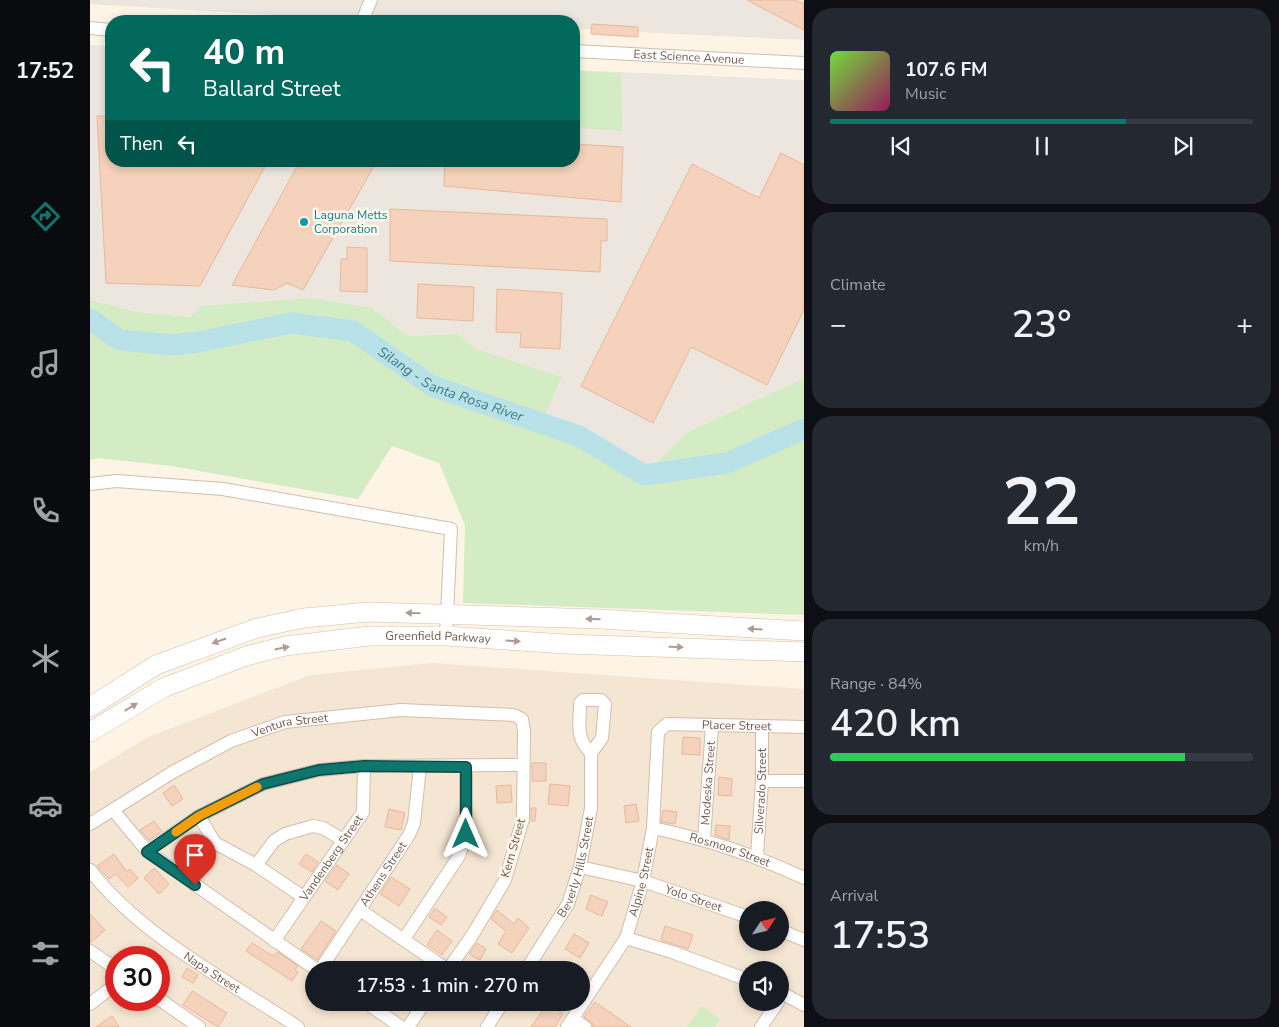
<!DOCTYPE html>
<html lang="en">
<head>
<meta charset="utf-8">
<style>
	:root { --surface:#171b24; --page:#242831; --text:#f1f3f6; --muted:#9ea1a6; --line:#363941; --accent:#0f766e }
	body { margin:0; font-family:"Nunito Sans",sans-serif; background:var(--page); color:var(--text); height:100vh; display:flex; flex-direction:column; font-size:19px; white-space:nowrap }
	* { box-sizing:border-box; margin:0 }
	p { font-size:16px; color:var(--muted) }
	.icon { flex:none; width:28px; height:28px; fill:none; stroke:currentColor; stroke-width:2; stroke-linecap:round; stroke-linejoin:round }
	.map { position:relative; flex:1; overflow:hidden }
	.side { display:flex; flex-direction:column; gap:8px; padding:8px; background:#0d0f14; width:475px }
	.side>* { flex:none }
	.guide { position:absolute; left:15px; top:15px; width:475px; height:152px; border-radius:20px; box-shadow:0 2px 8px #0003; background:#00695c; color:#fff; overflow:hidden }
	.needle { width:32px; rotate:55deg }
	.fabs { position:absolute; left:649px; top:901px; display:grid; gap:10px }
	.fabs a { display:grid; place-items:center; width:50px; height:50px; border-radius:50%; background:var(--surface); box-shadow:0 2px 8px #0003; font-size:25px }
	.speed { position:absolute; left:15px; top:946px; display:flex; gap:10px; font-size:25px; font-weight:700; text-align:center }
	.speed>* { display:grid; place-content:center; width:65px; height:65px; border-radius:50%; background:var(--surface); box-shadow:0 2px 8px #0003; line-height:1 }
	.speed .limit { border:8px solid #d22; background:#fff; color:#111 }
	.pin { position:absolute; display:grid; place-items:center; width:42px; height:42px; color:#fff; margin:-51px -21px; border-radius:50% 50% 50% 0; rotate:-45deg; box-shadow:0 0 5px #0007 }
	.pin .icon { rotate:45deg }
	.me { position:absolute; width:55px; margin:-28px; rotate:0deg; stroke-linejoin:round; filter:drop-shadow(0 0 4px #0008) }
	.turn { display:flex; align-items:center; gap:18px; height:105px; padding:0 15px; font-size:22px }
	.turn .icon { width:65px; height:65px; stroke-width:2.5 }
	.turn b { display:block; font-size:35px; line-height:42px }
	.then { display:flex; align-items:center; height:48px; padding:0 15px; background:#0003; gap:10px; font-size:19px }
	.big { font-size:38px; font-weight:600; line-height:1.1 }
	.side .card { flex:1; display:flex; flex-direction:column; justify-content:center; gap:8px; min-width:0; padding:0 18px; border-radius:20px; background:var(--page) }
	.side .dial { align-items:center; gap:0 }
	.dial b { font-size:65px; line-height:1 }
	.song { display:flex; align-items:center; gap:15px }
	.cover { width:60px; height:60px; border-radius:8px; background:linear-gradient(135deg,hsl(100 70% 55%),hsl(330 70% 35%)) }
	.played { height:5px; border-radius:2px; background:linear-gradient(90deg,var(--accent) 70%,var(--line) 70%) }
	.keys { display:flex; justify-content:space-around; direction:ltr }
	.heat { display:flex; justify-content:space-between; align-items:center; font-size:28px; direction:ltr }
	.charge { height:8px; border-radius:4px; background:linear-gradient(90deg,#34c759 84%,var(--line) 0) }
	.trip { position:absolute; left:215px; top:961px; width:285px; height:50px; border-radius:25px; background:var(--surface); box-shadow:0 2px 8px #0003; font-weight:600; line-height:50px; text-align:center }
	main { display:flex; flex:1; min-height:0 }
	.tabs { display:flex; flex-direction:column; width:90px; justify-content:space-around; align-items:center; background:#090b0e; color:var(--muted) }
	.tabs .icon { width:35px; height:35px }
	.tabs .selected { color:var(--accent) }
	.tabs b { font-size:22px; color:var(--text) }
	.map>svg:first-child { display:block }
</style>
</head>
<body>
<main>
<nav class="tabs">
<b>17:52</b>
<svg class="icon selected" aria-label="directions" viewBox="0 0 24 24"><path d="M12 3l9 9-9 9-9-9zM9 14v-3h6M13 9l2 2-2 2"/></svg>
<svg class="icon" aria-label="music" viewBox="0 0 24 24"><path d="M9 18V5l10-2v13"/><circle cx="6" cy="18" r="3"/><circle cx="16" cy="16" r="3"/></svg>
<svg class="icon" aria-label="phone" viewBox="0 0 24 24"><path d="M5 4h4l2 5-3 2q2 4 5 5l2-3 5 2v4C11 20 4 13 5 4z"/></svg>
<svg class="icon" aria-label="climate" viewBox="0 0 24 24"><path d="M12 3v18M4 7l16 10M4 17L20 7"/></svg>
<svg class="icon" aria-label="car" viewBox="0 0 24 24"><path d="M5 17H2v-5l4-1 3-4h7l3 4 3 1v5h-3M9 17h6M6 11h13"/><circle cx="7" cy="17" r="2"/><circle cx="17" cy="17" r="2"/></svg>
<svg class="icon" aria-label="filters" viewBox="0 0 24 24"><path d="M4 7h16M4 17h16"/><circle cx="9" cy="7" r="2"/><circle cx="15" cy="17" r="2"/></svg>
</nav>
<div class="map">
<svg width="714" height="1027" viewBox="0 0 714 1027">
	<rect width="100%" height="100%" fill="#fdf4e5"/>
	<!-- residential -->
	<path fill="#f5e6d3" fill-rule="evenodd" d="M342,663l372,26v338h-714v-255l58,-35 162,-62zM658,910h32v32h-32zM26,958h43v42h-43zM224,970h267v32h-267zM658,970h32v32h-32z"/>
	<!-- industrial -->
	<g fill="#ede6df">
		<polygon points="0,0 714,0 714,40 484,29 484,21 264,20 0,4"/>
		<polygon points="0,45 21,46 21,161 484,161 484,70 714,80 714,378 598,432 554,475 489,436 451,423 472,377 387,349 367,334 318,336 282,308 100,317 48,312 0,300"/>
	</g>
	<!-- green -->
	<g fill="#d3ecc3">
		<polygon points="484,71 531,73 532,131 484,128"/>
		<polygon points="220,298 282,308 318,336 367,334 387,349 472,377 451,423 489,436 554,475 598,432 714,378 714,615 373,603 375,525 349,463 302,446 268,499 81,466 8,458 0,460 0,300 48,312 100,317 112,306"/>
		<polygon points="612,1006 630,1019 625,1027 597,1027"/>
	</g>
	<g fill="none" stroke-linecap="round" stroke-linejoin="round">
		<!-- river -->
		<path stroke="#b8e1e8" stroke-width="21" id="s1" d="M0,319l29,21 55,5 24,-3 93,-19 62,8 79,55 147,50 65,39 83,-12 77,-34"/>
	</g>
	<!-- building -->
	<g fill="#f4d2bb" stroke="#e8b89b">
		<polygon points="657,0 705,0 714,4 714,30"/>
		<polygon points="502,24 548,27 548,37 501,34"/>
		<polygon points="7,116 21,116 21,161 178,161 110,286 16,283"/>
		<polygon points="484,144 533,147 531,202 354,186 355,161 484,161"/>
		<polygon points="691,153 714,165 714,310 677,385 601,347 563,423 491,386 602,164 669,198"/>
		<polygon points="210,161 287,161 213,290 197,283 184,290 142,285"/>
		<polygon points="300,209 517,219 517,241 511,241 510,272 300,261"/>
		<polygon points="257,247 277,248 277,292 250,291 251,259 257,259"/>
		<polygon points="328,284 384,287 383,321 327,318"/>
		<polygon points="407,289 472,293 470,349 430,347 431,333 406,332"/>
		<polygon points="593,737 610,738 610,755 592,754"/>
		<rect x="442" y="763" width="14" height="18"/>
		<polygon points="629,777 642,779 641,796 628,795"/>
		<polygon points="460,784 480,786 478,806 458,804"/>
		<polygon points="84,785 93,799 82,806 73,793"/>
		<polygon points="421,785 422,802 407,803 406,786"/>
		<polygon points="546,804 549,821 536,823 534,806"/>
		<polygon points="441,808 446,808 445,821 441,821"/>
		<polygon points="299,809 315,813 311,830 295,827"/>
		<polygon points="573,810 587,812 585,824 571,822"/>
		<polygon points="64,821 72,831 59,840 50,830"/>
		<polygon points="626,825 640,826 639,840 625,835"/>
		<polygon points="24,854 37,872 40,869 48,878 38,887 26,874 19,879 7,866"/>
		<polygon points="216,854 228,862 222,872 209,864"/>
		<polygon points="247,865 259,874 248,890 235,881"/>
		<polygon points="64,868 79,884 69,894 54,878"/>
		<polygon points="301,877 320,889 309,906 290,894"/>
		<polygon points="501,895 518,902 512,916 496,909"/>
		<polygon points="345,908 357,917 351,925 339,917"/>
		<polygon points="407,910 424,924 428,918 439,928 422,953 408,944 416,931 401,919"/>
		<polygon points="0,914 15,930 0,943"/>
		<polygon points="231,921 246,931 227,960 211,949"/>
		<polygon points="575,926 603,935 598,949 571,940"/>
		<polygon points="347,930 362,941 352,955 337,945"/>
		<polygon points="484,934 499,943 490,958 475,949"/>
		<polygon points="162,943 183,956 188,952 208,966 205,970 208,972 202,981 156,951"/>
		<polygon points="387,943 396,949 390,960 379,954"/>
		<polygon points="97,968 108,975 103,983 92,977"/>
		<polygon points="102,991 137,1013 128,1027 93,1005"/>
		<polygon points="505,1002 541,1027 503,1027 502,1023 494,1017"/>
		<polygon points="458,1003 473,1014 465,1027 441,1027"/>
		<polygon points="22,1016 29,1027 6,1027"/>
	</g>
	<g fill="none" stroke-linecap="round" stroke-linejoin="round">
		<defs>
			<g id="street">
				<polyline points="272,21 281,0"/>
				<polyline points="0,28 21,30"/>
				<path id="s2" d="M484,51l230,12"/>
				<polyline points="0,484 26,481 133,489 361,529 356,636"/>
				<polyline points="672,781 714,781"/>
				<polyline points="23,810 57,851 227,970"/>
				<polyline points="109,816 125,843 166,865 213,897"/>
				<path id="s3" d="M0,824l83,-52 58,-31 54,-19 116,-12 113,5 8,4 2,12 -1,88 -18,61 -32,54 -25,36"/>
				<path id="s4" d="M563,828c56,12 99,26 151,50"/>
				<path id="s5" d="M614,839l8,-113"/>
				<polyline points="57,851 109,816 173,784 229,770 274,766 433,765"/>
				<path id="s6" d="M667,856l5,-75v-55"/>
				<polyline points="166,865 184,841 195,834 223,826 233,828 253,840"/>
				<path id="s7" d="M490,867l63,14 105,36"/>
				<path id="s8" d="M0,870c51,66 138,111 208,157"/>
				<polyline points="270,910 358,970"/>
				<polyline points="690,930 714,940"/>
				<polyline points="536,938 582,952 658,980"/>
				<polyline points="314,939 369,856 376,833 376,767"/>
				<path id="s9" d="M184,941l89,-129 1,-46"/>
				<polyline points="0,951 26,969"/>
				<path id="s10" d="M230,970l89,-135 5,-12 6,-56"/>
				<path id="s11" d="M436,970l42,-66 12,-37 11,-59v-55l11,-15 3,-34 -4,-4h-18l-3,3c0,21 -5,35 11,50"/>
				<polyline points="690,992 714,1005"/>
				<polyline points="69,999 109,1027"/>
				<polyline points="275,1002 311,1027"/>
				<polyline points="0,1004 26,984"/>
				<polyline points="483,1019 495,1027"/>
				<polyline points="318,1027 335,1002"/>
				<polyline points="397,1027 413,1002"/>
				<path id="s12" d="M477,1027l59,-89 17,-57 10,-53 5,-96 9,-8 137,3"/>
				<polyline points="671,1027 688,1002"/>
			</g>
			<g id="secondary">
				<polyline points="0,707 66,665 167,628 214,618 278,612 510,619 714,631"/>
				<path id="s13" d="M0,732l73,-44 83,-32 39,-10 85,-10h76l119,8 239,8"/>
			</g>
		</defs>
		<!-- street casing -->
		<use href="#street" stroke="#d2bdad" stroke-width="14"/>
		<!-- secondary casing -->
		<use href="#secondary" stroke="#d5bdab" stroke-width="20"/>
		<!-- street -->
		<use href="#street" stroke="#fff" stroke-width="12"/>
		<!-- secondary -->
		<use href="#secondary" stroke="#fff" stroke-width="19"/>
	</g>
	<!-- one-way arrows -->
	<defs><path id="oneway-solid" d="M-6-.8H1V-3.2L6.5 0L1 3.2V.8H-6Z" transform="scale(1.25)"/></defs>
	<g fill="#ae9b92">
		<use href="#oneway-solid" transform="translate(323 613) rotate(-178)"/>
		<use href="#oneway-solid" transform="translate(503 619) rotate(-178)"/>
		<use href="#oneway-solid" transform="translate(665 629) rotate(-176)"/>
		<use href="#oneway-solid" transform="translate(129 641) rotate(161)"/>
		<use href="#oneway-solid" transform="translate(423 641) rotate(4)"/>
		<use href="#oneway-solid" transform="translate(586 647) rotate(2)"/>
		<use href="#oneway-solid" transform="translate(192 648) rotate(-11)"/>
		<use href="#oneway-solid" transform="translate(41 707) rotate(-31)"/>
	</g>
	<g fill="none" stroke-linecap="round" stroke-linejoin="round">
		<defs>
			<polyline id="route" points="105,885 57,852 109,816 173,784 229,770 274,766 376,767 376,834"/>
		</defs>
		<!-- route casing -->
		<use href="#route" stroke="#0a4d48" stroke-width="12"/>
		<!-- route -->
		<use href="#route" stroke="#0f766e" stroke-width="9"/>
		<!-- slow -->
		<polyline stroke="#f59e0b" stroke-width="9" points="86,832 109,816 167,787"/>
	</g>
	<!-- markers -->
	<circle fill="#0f9aa8" stroke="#fff8ed" stroke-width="2" cx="214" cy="222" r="5"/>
	<g text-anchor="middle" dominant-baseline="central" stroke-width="5" stroke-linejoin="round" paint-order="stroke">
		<!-- street labels -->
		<g font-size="12" fill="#785949" stroke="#fff8ed">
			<text stroke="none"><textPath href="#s2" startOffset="115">East Science Avenue</textPath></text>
			<text stroke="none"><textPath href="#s13" startOffset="368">Greenfield Parkway</textPath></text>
			<text stroke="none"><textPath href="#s3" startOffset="225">Ventura Street</textPath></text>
			<text stroke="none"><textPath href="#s12" startOffset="398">Placer Street</textPath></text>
			<text stroke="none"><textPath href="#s5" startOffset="56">Modeska Street</textPath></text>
			<text stroke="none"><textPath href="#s6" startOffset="65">Silverado Street</textPath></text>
			<text transform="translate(423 848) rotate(-74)">Kern Street</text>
			<text stroke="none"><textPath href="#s4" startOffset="80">Rosmoor Street</textPath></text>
			<text stroke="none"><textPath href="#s9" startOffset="101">Vandenberg Street</textPath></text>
			<text stroke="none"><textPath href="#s11" startOffset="116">Beverly Hills Street</textPath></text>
			<text stroke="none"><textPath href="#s10" startOffset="115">Athens Street</textPath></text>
			<text stroke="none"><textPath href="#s12" startOffset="165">Alpine Street</textPath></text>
			<text stroke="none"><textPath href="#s7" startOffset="118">Yolo Street</textPath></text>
			<text stroke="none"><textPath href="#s8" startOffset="160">Napa Street</textPath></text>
		</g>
		<!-- culture labels -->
		<g font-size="12" fill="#0d838f" stroke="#fff8ed" text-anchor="start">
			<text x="224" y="215">Laguna Metts<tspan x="224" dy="14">Corporation</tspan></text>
		</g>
		<!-- water labels -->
		<g font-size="14" font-style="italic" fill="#3e7a85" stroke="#fff8ed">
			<text stroke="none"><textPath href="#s1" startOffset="385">Silang - Santa Rosa River</textPath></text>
		</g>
	</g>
</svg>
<div class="fabs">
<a><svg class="needle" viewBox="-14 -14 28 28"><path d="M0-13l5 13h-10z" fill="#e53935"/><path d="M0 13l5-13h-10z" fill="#9ea1a6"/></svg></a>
<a><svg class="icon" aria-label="sound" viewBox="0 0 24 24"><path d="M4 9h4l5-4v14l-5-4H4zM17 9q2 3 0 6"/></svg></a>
</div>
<div class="speed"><div class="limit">30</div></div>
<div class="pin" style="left:105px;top:885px;background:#d93025"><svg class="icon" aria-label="arrive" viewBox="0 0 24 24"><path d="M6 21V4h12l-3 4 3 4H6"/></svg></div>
<svg class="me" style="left:376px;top:834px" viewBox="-20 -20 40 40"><path d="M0-17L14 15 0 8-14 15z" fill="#0f766e" stroke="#fff" stroke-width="4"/></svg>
<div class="trip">17:53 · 1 min · 270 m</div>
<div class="guide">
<div class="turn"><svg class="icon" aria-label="left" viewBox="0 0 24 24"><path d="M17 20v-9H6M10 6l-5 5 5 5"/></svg><div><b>40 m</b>Ballard Street</div></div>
<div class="then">Then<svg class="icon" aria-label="left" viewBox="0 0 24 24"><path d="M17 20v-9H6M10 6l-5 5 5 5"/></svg></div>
</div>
</div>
<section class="side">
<div class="card">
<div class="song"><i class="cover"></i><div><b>107.6 FM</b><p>Music</p></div></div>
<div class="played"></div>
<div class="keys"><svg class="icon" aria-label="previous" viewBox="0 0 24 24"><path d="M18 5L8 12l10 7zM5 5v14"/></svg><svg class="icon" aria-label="pause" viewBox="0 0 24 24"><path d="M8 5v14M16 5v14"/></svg><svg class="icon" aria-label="next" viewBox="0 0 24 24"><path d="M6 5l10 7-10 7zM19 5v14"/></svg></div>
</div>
<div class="card"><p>Climate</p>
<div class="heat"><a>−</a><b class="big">23°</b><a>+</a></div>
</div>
<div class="card dial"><b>22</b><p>km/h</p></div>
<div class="card"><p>Range · 84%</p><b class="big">420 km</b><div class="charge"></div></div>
<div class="card"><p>Arrival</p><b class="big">17:53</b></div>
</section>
</main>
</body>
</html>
